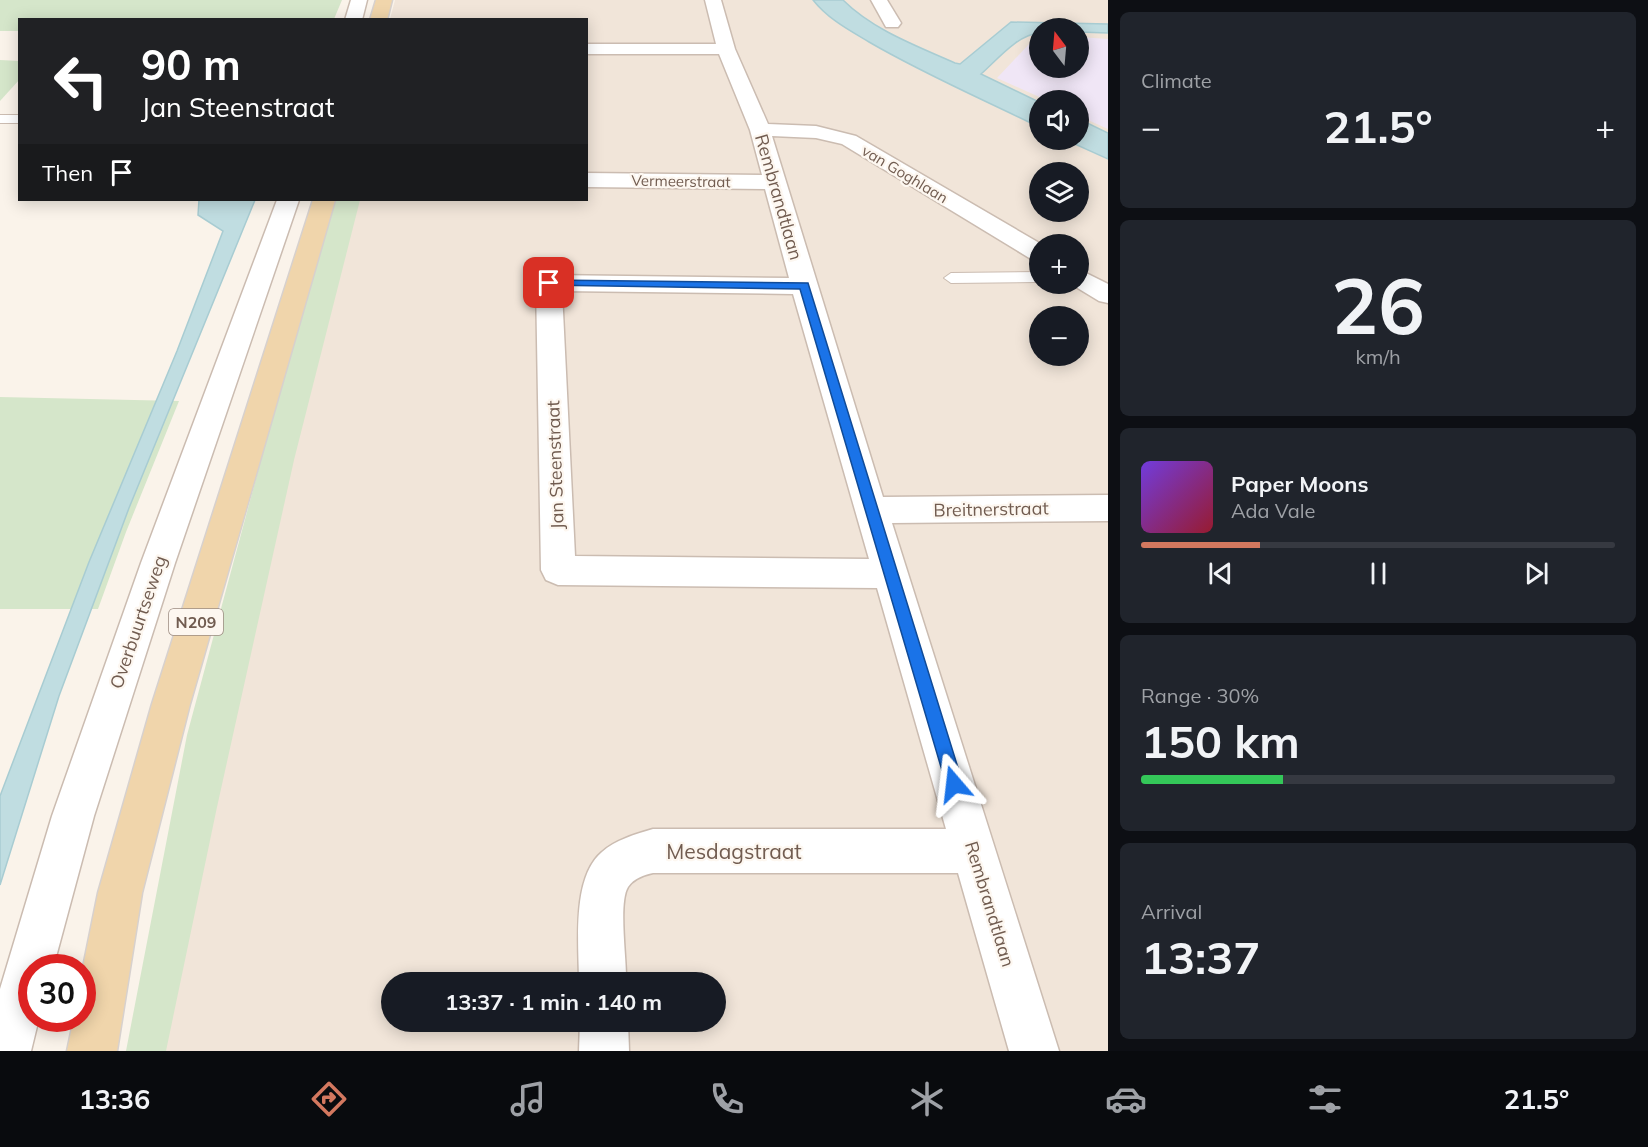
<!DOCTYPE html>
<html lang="en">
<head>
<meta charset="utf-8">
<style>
	:root { --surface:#171b24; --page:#20242c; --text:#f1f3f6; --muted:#9ea1a6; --line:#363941; --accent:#d3785f }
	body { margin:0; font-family:Mulish,sans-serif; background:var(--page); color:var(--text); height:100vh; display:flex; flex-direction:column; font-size:22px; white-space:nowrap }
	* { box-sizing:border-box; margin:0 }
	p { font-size:20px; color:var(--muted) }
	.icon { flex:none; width:33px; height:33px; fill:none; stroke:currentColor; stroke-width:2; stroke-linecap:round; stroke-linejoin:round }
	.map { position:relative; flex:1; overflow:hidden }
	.sheet { display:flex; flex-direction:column; gap:12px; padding:12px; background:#0d0f14; width:540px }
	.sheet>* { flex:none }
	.top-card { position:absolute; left:18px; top:18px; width:570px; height:183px; border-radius:0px; box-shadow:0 3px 15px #0003; background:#202124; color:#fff; overflow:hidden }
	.needle { width:39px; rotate:344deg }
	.buttons { position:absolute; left:1029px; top:18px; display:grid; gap:12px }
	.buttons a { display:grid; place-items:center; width:60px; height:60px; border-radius:50%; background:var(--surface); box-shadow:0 3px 15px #0003; font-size:30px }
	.speed { position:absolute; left:18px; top:954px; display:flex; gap:12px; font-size:30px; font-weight:700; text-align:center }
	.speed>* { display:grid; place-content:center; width:78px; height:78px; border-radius:50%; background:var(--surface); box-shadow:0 3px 15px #0003; line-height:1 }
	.speed .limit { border:9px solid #d22; background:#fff; color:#111 }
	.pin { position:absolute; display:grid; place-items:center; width:51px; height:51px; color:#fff; margin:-26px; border-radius:12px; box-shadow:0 3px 9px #0006 }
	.me { position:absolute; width:66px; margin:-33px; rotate:343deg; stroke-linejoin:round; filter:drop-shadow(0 0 4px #0008) }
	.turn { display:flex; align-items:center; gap:21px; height:126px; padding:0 24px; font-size:27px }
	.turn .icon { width:78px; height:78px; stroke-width:2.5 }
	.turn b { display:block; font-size:42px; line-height:51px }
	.then { display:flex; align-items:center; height:57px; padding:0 24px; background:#0003; gap:12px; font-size:22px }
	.big { font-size:45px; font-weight:700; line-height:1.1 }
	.sheet .tile { flex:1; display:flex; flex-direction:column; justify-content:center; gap:9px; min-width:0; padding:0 21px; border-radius:9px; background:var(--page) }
	.sheet .dial { align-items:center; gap:0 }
	.dial b { font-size:78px; line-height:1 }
	.song { display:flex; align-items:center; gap:18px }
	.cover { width:72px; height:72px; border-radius:9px; background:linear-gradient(135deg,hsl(260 70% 55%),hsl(350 70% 35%)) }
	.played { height:6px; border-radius:3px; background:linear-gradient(90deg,var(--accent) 25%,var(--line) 25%) }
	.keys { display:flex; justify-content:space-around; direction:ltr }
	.heat { display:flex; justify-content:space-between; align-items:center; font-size:33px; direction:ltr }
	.charge { height:9px; border-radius:4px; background:linear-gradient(90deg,#34c759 30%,var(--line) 0) }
	.trip { position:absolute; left:381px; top:972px; width:345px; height:60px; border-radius:30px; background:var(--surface); box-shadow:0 3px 15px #0003; font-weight:700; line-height:60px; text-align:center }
	.tab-bar { display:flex; height:96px; justify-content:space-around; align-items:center; background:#090b0e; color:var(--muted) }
	.tab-bar .icon { width:42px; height:42px }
	.tab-bar .current { color:var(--accent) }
	.tab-bar b { font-size:27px; color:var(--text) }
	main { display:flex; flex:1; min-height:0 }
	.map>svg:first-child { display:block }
</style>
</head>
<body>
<main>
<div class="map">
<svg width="1108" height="1051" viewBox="0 0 1108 1051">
	<rect width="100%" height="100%" fill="#faf3ea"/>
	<!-- residential -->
	<path fill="#f1e5d9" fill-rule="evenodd" d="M395,0h713v1051h-959l197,-851h240v-180l-196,-1zM1040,28h38v40h-38zM1040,100h38v40h-38zM1040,172h38v40h-38zM1040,244h38v40h-38zM1040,316h38v40h-38zM392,982h324v40h-324z"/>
	<!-- education -->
	<polygon fill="#f0e6f6" points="1079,37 1108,39 1108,129 1079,116 1078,100 1046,100 997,78 1032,41 1039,40 1040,68 1078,68"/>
	<!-- green -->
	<g fill="#d5e6ca">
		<polygon points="0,0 342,0 334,19 20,20 19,31 0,31"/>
		<polygon points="0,60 19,61 20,79 0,101"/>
		<polygon points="336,200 360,200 294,460 217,807 166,1051 126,1051 187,735 279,393"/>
		<polygon points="0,397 179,401 126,532 98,609 0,609"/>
	</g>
	<!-- water -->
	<g fill="#c0dde1" stroke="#a8ccd2" stroke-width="1.5">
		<path d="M813,0h30c30,30 74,46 112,63l5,1 51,-42 97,2v9l-29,-1 -1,-4h-38l-1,5c-22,2 -42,27 -58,41l58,28v25c-57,-28 -115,-53 -170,-85 -20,-12 -41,-23 -56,-42z"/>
		<polygon points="1079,119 1108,133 1108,159 1066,140 1078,140"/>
		<polygon points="199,200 255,200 129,508 59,696 0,885 0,796 89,562 177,351 223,231 198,215"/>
	</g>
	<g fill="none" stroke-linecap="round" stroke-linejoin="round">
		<defs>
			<g id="service">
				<rect x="0" y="115" width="20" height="8"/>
				<polygon points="1040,272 1040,282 951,283 944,278 951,273"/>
			</g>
			<g id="minor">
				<polygon points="351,0 367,0 362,20 345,20"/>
				<path d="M705,0h16l14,49 33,75 48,2 40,10 185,108h-1v17l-9,-2 -189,-115 -26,-6 -44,-2 111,361 225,-2v26l-216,2 167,528h-50l-51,-178h-305c-9,2 -19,5 -25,14 -10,16 -1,74 -2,95h-47c0,-36 -8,-104 23,-130 13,-12 34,-18 51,-23h293l-69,-241 -319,-3 -12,-5 -5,-10 -5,-287 4,-6 9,-2 240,3 -24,-89 -179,-2v-14l176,2 -12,-45 -31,-76h-133v-10h130zM562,291l231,3 76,265 -294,-3z"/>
				<polygon points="871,0 887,0 901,23 898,27 886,27"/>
				<polygon points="277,200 299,200 175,563 94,816 53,968 32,968 32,1018 39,1018 31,1051 0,1051 0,989 52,816 141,563"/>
				<polygon points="1078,269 1108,284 1108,303 1099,301 1071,284 1078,284"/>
				<polygon points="580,1022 628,1022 629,1051 579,1051"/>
			</g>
			<g id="primary">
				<polygon points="376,0 392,0 387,20 370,20"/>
				<polygon points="313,200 335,200 190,704 142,893 117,1051 67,1051 74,1018 82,1018 82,972 98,893 152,704"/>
			</g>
		</defs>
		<!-- service casing -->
		<use href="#service" stroke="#cbbcb1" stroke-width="2"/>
		<!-- minor casing -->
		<use href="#minor" stroke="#cbbcb1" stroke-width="3"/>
		<!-- primary casing -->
		<use href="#primary" stroke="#d7d1ce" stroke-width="3"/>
		<!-- service -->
		<use href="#service" fill="#fff" fill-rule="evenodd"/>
		<!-- minor -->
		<use href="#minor" fill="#fff" fill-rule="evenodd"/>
		<!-- primary -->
		<use href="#primary" fill="#f0d5ab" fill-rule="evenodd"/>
	</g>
	<!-- route -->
	<polygon fill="#1a73e8" stroke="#114b97" stroke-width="1.5" points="549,280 808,283 963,784 960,790 954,792 948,790 946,784 800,289 545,285 545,281"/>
	<g text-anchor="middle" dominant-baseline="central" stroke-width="4.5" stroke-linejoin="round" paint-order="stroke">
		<!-- far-street labels -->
		<g font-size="15" fill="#715c50" stroke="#fdf7f0">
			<text transform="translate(905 174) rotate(31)">van Goghlaan</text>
			<text transform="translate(681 181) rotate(1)">Vermeerstraat</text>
		</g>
		<!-- shield labels -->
		<rect fill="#fdf7f0" stroke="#9b8a80" stroke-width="1.5" x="169" y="609" width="54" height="26" rx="4.5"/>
		<g font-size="16" font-weight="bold" fill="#715c50">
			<text x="196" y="622">N209</text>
		</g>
		<!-- street labels -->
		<g font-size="18" fill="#715c50" stroke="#fdf7f0">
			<text transform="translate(779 197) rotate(74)">Rembrandtlaan</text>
			<text transform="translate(555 465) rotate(-92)">Jan Steenstraat</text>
			<text transform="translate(991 509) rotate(-1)">Breitnerstraat</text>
			<text transform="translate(138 622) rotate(-71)">Overbuurtseweg</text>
			<text transform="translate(990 904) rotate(73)">Rembrandtlaan</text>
		</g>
		<!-- near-street labels -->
		<g font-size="21" fill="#715c50" stroke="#fdf7f0">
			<text x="734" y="851">Mesdagstraat</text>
		</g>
	</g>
</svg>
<div class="buttons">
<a><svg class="needle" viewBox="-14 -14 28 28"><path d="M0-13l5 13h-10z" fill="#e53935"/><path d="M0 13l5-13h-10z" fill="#9ea1a6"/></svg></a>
<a><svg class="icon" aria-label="sound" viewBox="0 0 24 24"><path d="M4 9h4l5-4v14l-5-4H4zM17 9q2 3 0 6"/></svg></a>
<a><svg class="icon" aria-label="layers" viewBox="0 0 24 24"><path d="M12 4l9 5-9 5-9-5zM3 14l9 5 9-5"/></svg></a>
<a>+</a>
<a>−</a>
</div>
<div class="speed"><div class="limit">30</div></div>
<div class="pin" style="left:549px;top:283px;background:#d93025"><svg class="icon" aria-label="arrive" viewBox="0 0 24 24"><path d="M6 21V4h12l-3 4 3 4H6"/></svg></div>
<svg class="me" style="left:954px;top:784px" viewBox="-20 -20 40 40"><path d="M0-17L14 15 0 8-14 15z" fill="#1a73e8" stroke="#fff" stroke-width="4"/></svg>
<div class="trip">13:37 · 1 min · 140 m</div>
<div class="top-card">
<div class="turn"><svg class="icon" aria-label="left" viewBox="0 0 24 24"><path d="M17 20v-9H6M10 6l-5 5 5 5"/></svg><div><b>90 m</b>Jan Steenstraat</div></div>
<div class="then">Then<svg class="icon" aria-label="arrive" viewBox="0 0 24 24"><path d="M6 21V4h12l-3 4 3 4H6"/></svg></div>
</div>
</div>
<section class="sheet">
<div class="tile"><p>Climate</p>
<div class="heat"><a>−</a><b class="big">21.5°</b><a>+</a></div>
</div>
<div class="tile dial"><b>26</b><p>km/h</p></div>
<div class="tile">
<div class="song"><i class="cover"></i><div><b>Paper Moons</b><p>Ada Vale</p></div></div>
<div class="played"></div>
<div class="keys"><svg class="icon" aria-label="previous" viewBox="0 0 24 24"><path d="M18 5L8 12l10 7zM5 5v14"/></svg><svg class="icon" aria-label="pause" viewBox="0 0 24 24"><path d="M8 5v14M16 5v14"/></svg><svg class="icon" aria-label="next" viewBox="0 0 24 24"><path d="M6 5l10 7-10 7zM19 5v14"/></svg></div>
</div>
<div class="tile"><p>Range · 30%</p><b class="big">150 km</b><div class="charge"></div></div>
<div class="tile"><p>Arrival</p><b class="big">13:37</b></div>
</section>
</main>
<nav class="tab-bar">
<b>13:36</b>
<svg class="icon current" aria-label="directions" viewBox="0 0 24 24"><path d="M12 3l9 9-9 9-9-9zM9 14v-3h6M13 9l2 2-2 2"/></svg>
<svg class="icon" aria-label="music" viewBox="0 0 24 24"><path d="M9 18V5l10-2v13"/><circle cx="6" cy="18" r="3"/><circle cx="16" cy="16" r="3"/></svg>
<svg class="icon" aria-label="phone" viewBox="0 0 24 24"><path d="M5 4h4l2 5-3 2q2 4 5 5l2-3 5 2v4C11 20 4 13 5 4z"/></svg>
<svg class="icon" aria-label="climate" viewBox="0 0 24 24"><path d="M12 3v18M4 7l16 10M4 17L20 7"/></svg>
<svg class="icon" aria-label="car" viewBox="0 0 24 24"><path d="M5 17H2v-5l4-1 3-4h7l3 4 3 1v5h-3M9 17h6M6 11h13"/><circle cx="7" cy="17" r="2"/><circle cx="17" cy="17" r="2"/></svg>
<svg class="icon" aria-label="filters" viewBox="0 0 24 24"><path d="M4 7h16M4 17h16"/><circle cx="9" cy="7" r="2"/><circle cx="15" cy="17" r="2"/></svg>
<b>21.5°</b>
</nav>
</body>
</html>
